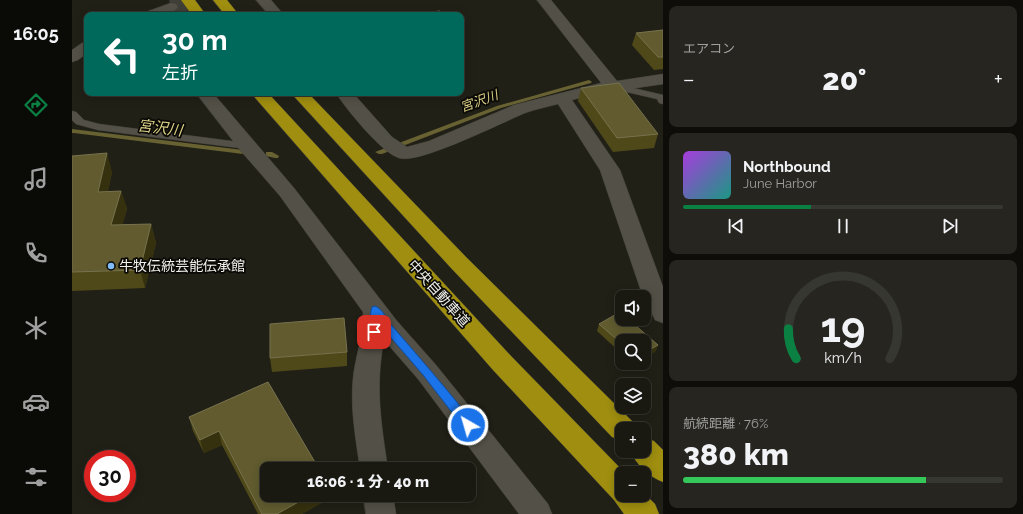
<!DOCTYPE html>
<html lang="ja">
<head>
<meta charset="utf-8">
<style>
	:root { --surface:#191811; --page:#26251f; --text:#f1f3f6; --muted:#9fa09f; --line:#373731; --accent:#0b8043 }
	body { margin:0; font-family:Raleway,"Noto Sans JP",sans-serif; background:var(--page); color:var(--text); height:100vh; display:flex; flex-direction:column; font-size:15px; white-space:nowrap }
	* { box-sizing:border-box; margin:0 }
	p { font-size:13px; color:var(--muted) }
	.icon { flex:none; width:22px; height:22px; fill:none; stroke:currentColor; stroke-width:2; stroke-linecap:round; stroke-linejoin:round }
	.map { position:relative; flex:1; overflow:hidden }
	.drawer { display:flex; flex-direction:column; gap:6px; padding:6px; background:#0e0d09; width:360px }
	.drawer>* { flex:none }
	.guide { position:absolute; left:12px; top:12px; width:380px; height:84px; border-radius:8px; box-shadow:0 2px 10px #0003,0 0 0 1px var(--line); background:#00695c; color:#fff; overflow:hidden }
	.buttons { position:absolute; left:543px; top:290px; display:grid; gap:8px }
	.buttons a { display:grid; place-items:center; width:36px; height:36px; border-radius:8px; background:var(--surface); box-shadow:0 2px 10px #0003,0 0 0 1px var(--line); font-size:20px }
	.speed { position:absolute; left:12px; top:450px; display:flex; gap:8px; font-size:20px; font-weight:700; text-align:center }
	.speed>* { display:grid; place-content:center; width:52px; height:52px; border-radius:50%; background:var(--surface); box-shadow:0 2px 10px #0003,0 0 0 1px var(--line); line-height:1 }
	.speed .limit { border:6px solid #d22; background:#fff; color:#111 }
	.pin { position:absolute; display:grid; place-items:center; width:34px; height:34px; color:#fff; margin:-17px; border-radius:8px; box-shadow:0 2px 6px #0006 }
	.me { position:absolute; width:44px; margin:-22px; rotate:322deg; stroke-linejoin:round; filter:drop-shadow(0 0 3px #0008) }
	.turn { display:flex; align-items:center; gap:14px; height:84px; padding:0 12px; font-size:18px }
	.turn .icon { width:52px; height:52px; stroke-width:2.5 }
	.turn b { display:block; font-size:28px; line-height:34px }
	.big { font-size:30px; font-weight:800; line-height:1.1 }
	.drawer .card { flex:1; display:flex; flex-direction:column; justify-content:center; gap:6px; min-width:0; padding:0 14px; border-radius:8px; background:var(--page) }
	.drawer .dial { align-items:center; gap:0 }
	.dial svg { height:104px; overflow:visible; fill:none; stroke:var(--line); stroke-width:7; stroke-linecap:round; text-anchor:middle }
	.dial text { fill:var(--text); stroke:none }
	.song { display:flex; align-items:center; gap:12px }
	.cover { width:48px; height:48px; border-radius:6px; background:linear-gradient(135deg,hsl(280 70% 55%),hsl(170 70% 35%)) }
	.played { height:4px; border-radius:2px; background:linear-gradient(90deg,var(--accent) 40%,var(--line) 40%) }
	.keys { display:flex; justify-content:space-around; direction:ltr }
	.heat { display:flex; justify-content:space-between; align-items:center; font-size:22px; direction:ltr }
	.charge { height:6px; border-radius:3px; background:linear-gradient(90deg,#34c759 76%,var(--line) 0) }
	.trip { position:absolute; left:188px; top:462px; width:216px; height:40px; border-radius:8px; background:var(--surface); box-shadow:0 2px 10px #0003,0 0 0 1px var(--line); font-weight:800; line-height:40px; text-align:center }
	main { display:flex; flex:1; min-height:0 }
	.tab-bar { display:flex; flex-direction:column; width:72px; justify-content:space-around; align-items:center; background:#0a0a07; color:var(--muted) }
	.tab-bar .icon { width:28px; height:28px }
	.tab-bar .selected { color:var(--accent) }
	.tab-bar b { font-size:18px; color:var(--text) }
	.map>svg:first-child { display:block }
</style>
</head>
<body>
<main>
<nav class="tab-bar">
<b>16:05</b>
<svg class="icon selected" aria-label="directions" viewBox="0 0 24 24"><path d="M12 3l9 9-9 9-9-9zM9 14v-3h6M13 9l2 2-2 2"/></svg>
<svg class="icon" aria-label="music" viewBox="0 0 24 24"><path d="M9 18V5l10-2v13"/><circle cx="6" cy="18" r="3"/><circle cx="16" cy="16" r="3"/></svg>
<svg class="icon" aria-label="phone" viewBox="0 0 24 24"><path d="M5 4h4l2 5-3 2q2 4 5 5l2-3 5 2v4C11 20 4 13 5 4z"/></svg>
<svg class="icon" aria-label="climate" viewBox="0 0 24 24"><path d="M12 3v18M4 7l16 10M4 17L20 7"/></svg>
<svg class="icon" aria-label="car" viewBox="0 0 24 24"><path d="M5 17H2v-5l4-1 3-4h7l3 4 3 1v5h-3M9 17h6M6 11h13"/><circle cx="7" cy="17" r="2"/><circle cx="17" cy="17" r="2"/></svg>
<svg class="icon" aria-label="filters" viewBox="0 0 24 24"><path d="M4 7h16M4 17h16"/><circle cx="9" cy="7" r="2"/><circle cx="15" cy="17" r="2"/></svg>
</nav>
<div class="map">
<svg width="591" height="514" viewBox="0 0 591 514">
	<rect width="100%" height="100%" fill="#212017"/>
	<g fill="none" stroke-linecap="round" stroke-linejoin="round">
		<!-- stream -->
		<g fill="#686232" fill-rule="evenodd">
			<polygon points="517,80 520,82 519,83 429,108 310,154 307,154 303,152 425,106"/>
			<polygon points="0,129 171,150 175,152 171,154 2,133 0,133"/>
			<polygon points="194,152 200,152 207,156 206,158 203,158 194,156"/>
		</g>
		<!-- street-tunnel -->
		<polyline stroke="#403f37" stroke-width="16" stroke-dasharray="16 8" stroke-linecap="butt" points="99,7 123,0"/>
		<defs>
			<g id="lane">
				<polygon points="540,83 591,95 591,104 587,103 585,99 537,88 535,86"/>
				<polygon points="0,111 4,112 12,120 27,124 175,143 180,146 175,149 26,130 4,124 0,120"/>
			</g>
			<g id="street">
				<polygon points="184,0 199,0 212,15 197,15"/>
				<path d="M465,0h14l66,81 46,-7v10l-68,10 -23,6 48,70 43,117v36l-8,-3 -14,-29 -41,-121 -42,-66c-11,3 -22,5 -33,9 -22,9 -107,52 -126,45 -17,-5 -53,-49 -63,-65h17l39,44 15,10 22,-6 85,-36 87,-22z"/>
				<path d="M99,3l5,1 2,3c-7,10 -23,8 -34,8l2,-3z"/>
				<polygon points="15,41 15,53 6,60 0,62 0,50 10,43"/>
				<path d="M124,93h17l81,95 103,133 39,44 112,139 4,10h-33l-101,-135 -34,-39c-9,47 -3,83 4,129h-28c-4,-29 -10,-60 -7,-90 2,-22 11,-44 10,-67l-83,-116 -40,-46z"/>
				<polygon points="291,495 321,495 324,514 294,514"/>
			</g>
			<g id="highway">
				<polygon points="109,0 123,0 134,15 120,15"/>
				<polygon points="141,0 155,0 167,15 153,15"/>
				<polygon points="179,93 196,93 439,356 553,473 550,473 550,495 572,495 572,493 583,504 587,514 552,514 542,500 421,370"/>
				<polygon points="219,93 236,93 394,257 560,421 564,429 550,429 550,441 540,437 379,268"/>
				<path d="M572,438l10,3 9,9v32c-14,-5 -26,-17 -33,-31h14z"/>
			</g>
		</defs>
		<!-- lane casing -->
		<use href="#lane" stroke="#3e3d37" stroke-width="1"/>
		<!-- street casing -->
		<use href="#street" stroke="#3e3d37" stroke-width="1"/>
		<!-- highway casing -->
		<use href="#highway" stroke="#3e3d37" stroke-width="1"/>
		<!-- lane -->
		<use href="#lane" fill="#535147" fill-rule="evenodd"/>
		<!-- street -->
		<use href="#street" fill="#535147" fill-rule="evenodd"/>
		<!-- highway -->
		<use href="#highway" fill="#9f8e0f" fill-rule="evenodd"/>
	</g>
	<!-- wall -->
	<g fill="#4f4919">
		<polygon points="591,30 591,69 582,70 560,45 564,33"/>
		<polygon points="509,88 586,134 582,148 541,152 506,101"/>
		<polygon points="0,156 40,172 36,191 49,191 55,209 50,225 79,224 84,243 73,288 0,291"/>
		<polygon points="527,324 586,345 583,352 550,341 550,354 525,331"/>
		<polygon points="275,352 275,366 200,372 198,358"/>
		<polygon points="196,382 258,498 230,514 186,514 150,445 132,453 121,431 117,417"/>
	</g>
	<!-- shaded-wall -->
	<g fill="#35310f">
		<polygon points="35,153 40,172 32,210 26,192"/>
		<polygon points="49,191 55,209 45,244 39,225"/>
		<polygon points="79,224 84,243 73,288 68,270"/>
		<polygon points="586,345 583,352 572,359 572,353"/>
		<polygon points="147,431 150,445 132,453 128,440"/>
		<polygon points="239,495 257,495 258,498 230,514 205,514"/>
	</g>
	<!-- building -->
	<g fill="#615b2f" stroke="#77724d">
		<polygon points="368,11 370,15 332,15"/>
		<polygon points="591,30 591,57 586,57 564,33"/>
		<polygon points="547,83 586,134 545,138 509,88"/>
		<polygon points="35,153 26,192 49,191 39,225 79,224 68,270 0,272 0,156"/>
		<polygon points="548,312 550,314 550,319 556,319 586,345 572,353 572,341 550,341 550,344 527,324"/>
		<polygon points="272,318 275,352 198,358 198,324"/>
		<polygon points="196,382 247,469 195,469 195,495 239,495 205,514 190,514 147,431 128,440 117,417"/>
	</g>
	<!-- route -->
	<path fill="#1a73e8" stroke="#114b97" d="M303,306c8,3 13,15 18,21 27,31 54,62 79,94l2,4 -2,3 -4,2 -4,-2 -41,-53 -43,-50 -3,10h-7c-1,-4 0,-24 2,-28z"/>
	<!-- markers -->
	<circle fill="#82bcfa" stroke="#0a0906" stroke-width="1.5" cx="39" cy="266" r="4"/>
	<g text-anchor="middle" dominant-baseline="central" stroke-width="3.5" stroke-linejoin="round" paint-order="stroke">
		<!-- far-water labels -->
		<g font-size="13" font-style="italic" fill="#dcd186" stroke="#0a0906">
			<text transform="translate(407 101) rotate(-20)">宮沢川</text>
		</g>
		<!-- poi labels -->
		<g font-size="14" fill="#f1f1eb" stroke="#0a0906" text-anchor="start">
			<text x="47" y="266">牛牧伝統芸能伝承館</text>
		</g>
		<!-- street labels -->
		<g font-size="14" fill="#f1f1eb" stroke="#0a0906">
			<text transform="translate(367 293) rotate(48)">中央自動車道</text>
		</g>
		<!-- water labels -->
		<g font-size="15" font-style="italic" fill="#dcd186" stroke="#0a0906">
			<text transform="translate(88 128) rotate(7)">宮沢川</text>
		</g>
	</g>
</svg>
<div class="buttons">
<a><svg class="icon" aria-label="sound" viewBox="0 0 24 24"><path d="M4 9h4l5-4v14l-5-4H4zM17 9q2 3 0 6"/></svg></a>
<a><svg class="icon" aria-label="search" viewBox="0 0 24 24"><circle cx="10" cy="10" r="6"/><path d="M15 15l6 6"/></svg></a>
<a><svg class="icon" aria-label="layers" viewBox="0 0 24 24"><path d="M12 4l9 5-9 5-9-5zM3 14l9 5 9-5"/></svg></a>
<a>+</a>
<a>−</a>
</div>
<div class="speed"><div class="limit">30</div></div>
<div class="pin" style="left:302px;top:332px;background:#d93025"><svg class="icon" aria-label="arrive" viewBox="0 0 24 24"><path d="M6 21V4h12l-3 4 3 4H6"/></svg></div>
<svg class="me" style="left:396px;top:425px" viewBox="-20 -20 40 40"><circle r="17" fill="#1a73e8" stroke="#fff" stroke-width="3"/><path d="M0-11L8 9 0 5-8 9z" fill="#fff"/></svg>
<div class="trip">16:06 · 1 分 · 40 m</div>
<div class="guide">
<div class="turn"><svg class="icon" aria-label="left" viewBox="0 0 24 24"><path d="M17 20v-9H6M10 6l-5 5 5 5"/></svg><div><b>30 m</b>左折</div></div>
</div>
</div>
<section class="drawer">
<div class="card"><p>エアコン</p>
<div class="heat"><a>−</a><b class="big">20°</b><a>+</a></div>
</div>
<div class="card">
<div class="song"><i class="cover"></i><div><b>Northbound</b><p>June Harbor</p></div></div>
<div class="played"></div>
<div class="keys"><svg class="icon" aria-label="previous" viewBox="0 0 24 24"><path d="M18 5L8 12l10 7zM5 5v14"/></svg><svg class="icon" aria-label="pause" viewBox="0 0 24 24"><path d="M8 5v14M16 5v14"/></svg><svg class="icon" aria-label="next" viewBox="0 0 24 24"><path d="M6 5l10 7-10 7zM19 5v14"/></svg></div>
</div>
<div class="card dial"><svg viewBox="0 0 100 80">
<path d="M14 69A42 42 0 1 1 86 69"/>
<path d="M14 69A42 42 0 0 1 8 46" stroke="#0b8043"/>
<text x="50" y="56" font-size="32" font-weight="700">19</text>
<text x="50" y="72" font-size="11">km/h</text>
</svg></div>
<div class="card"><p>航続距離 · 76%</p><b class="big">380 km</b><div class="charge"></div></div>
</section>
</main>
</body>
</html>
